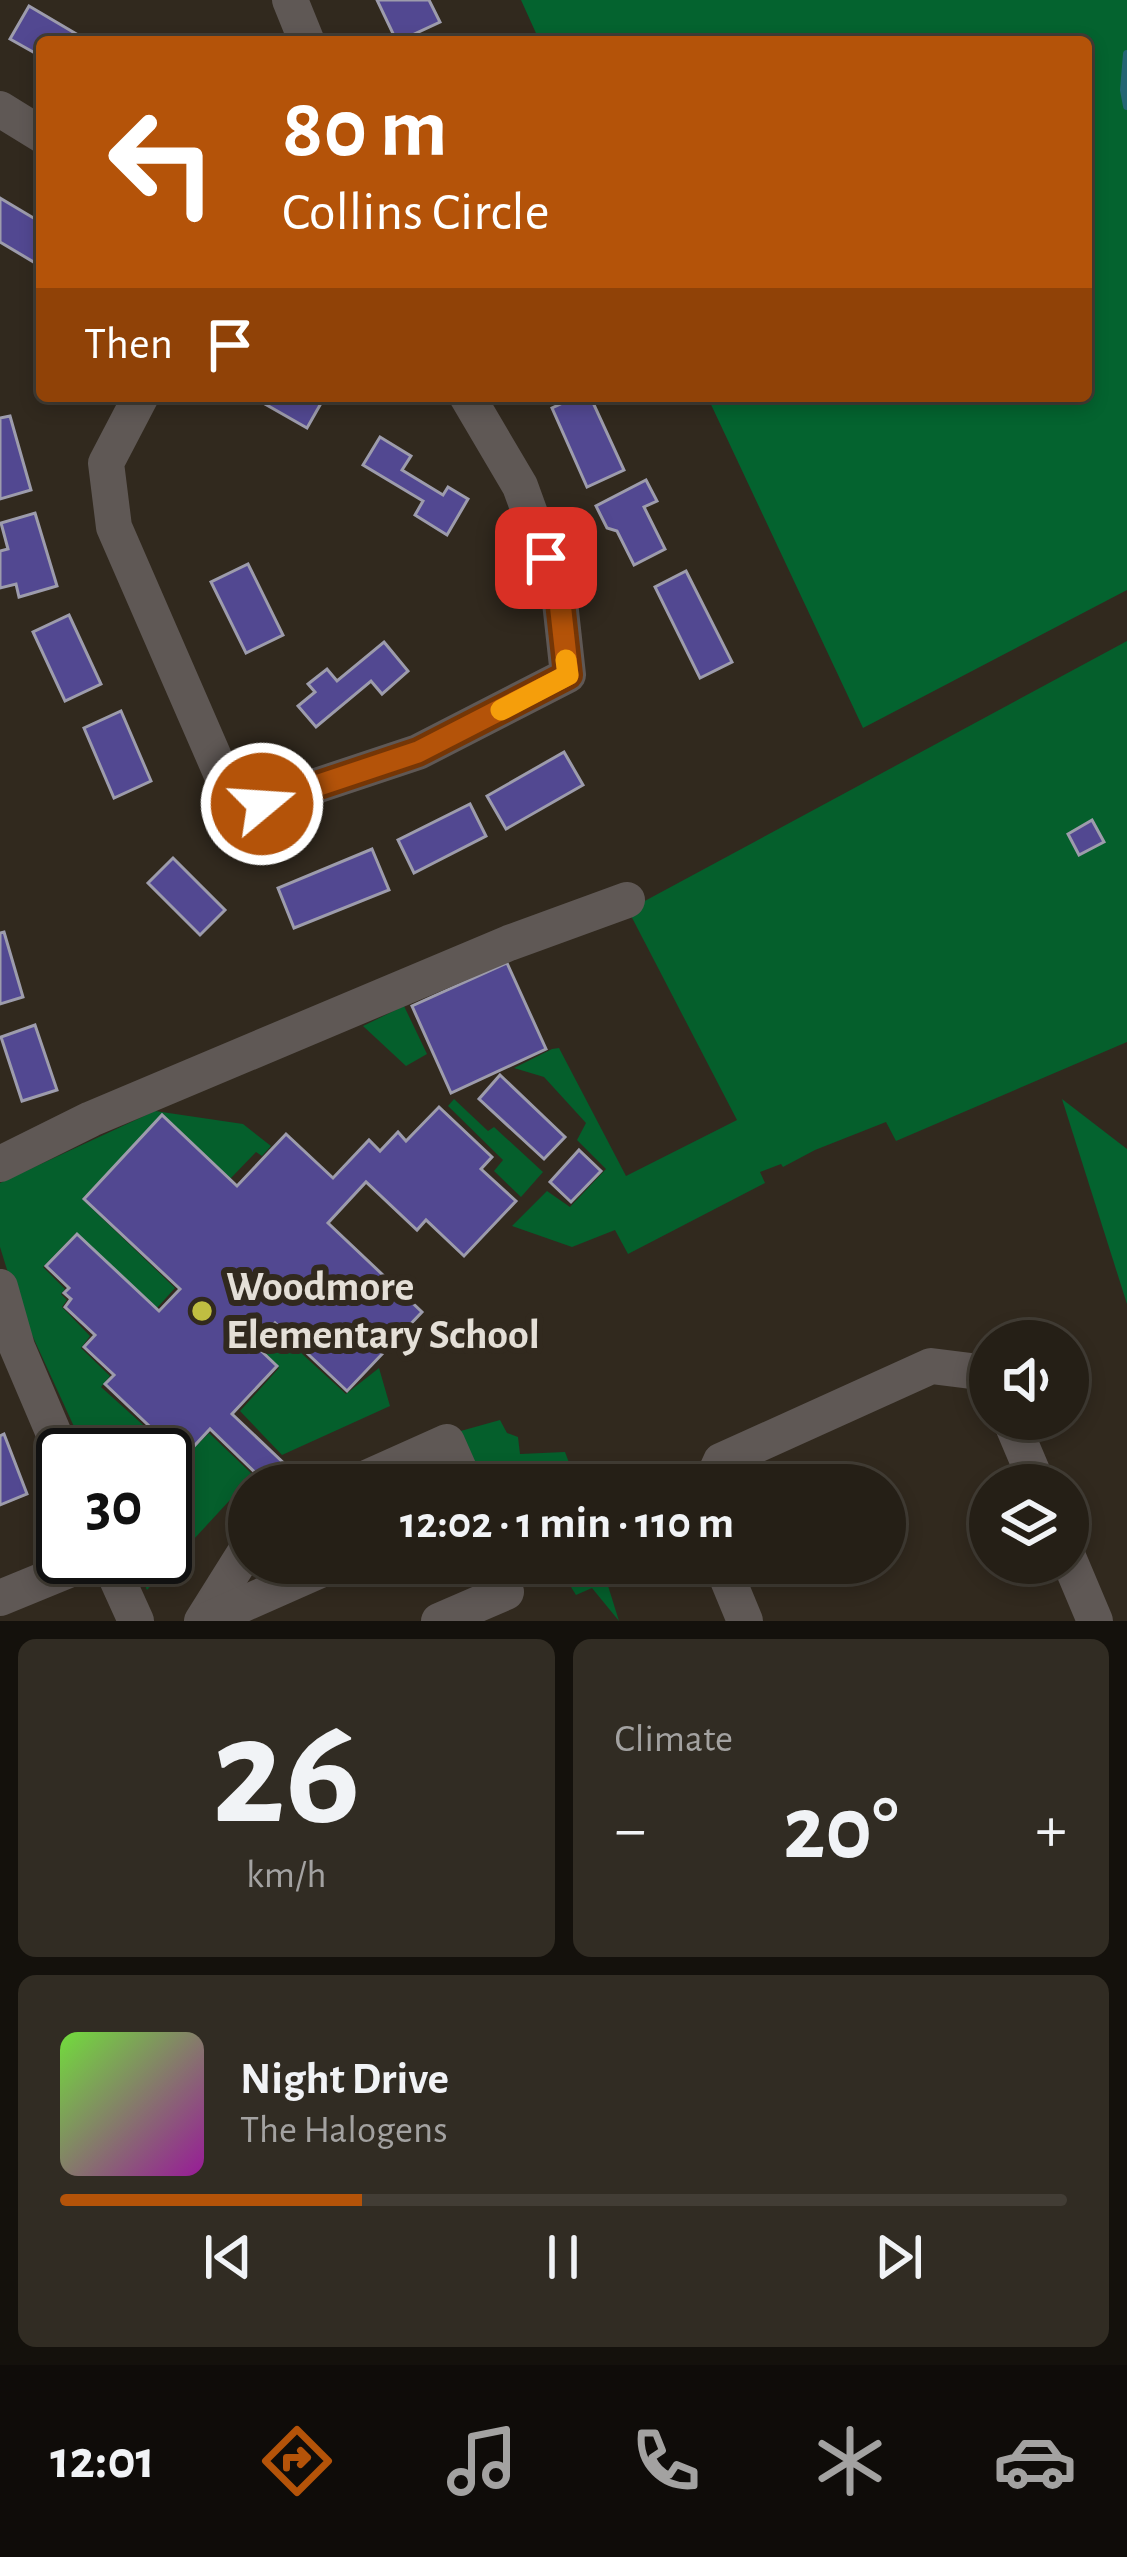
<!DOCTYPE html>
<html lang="en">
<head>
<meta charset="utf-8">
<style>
	:root { --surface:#251f16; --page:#312c23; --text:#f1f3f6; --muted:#a3a2a1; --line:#423d35; --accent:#b45309 }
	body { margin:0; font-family:"Alegreya Sans",sans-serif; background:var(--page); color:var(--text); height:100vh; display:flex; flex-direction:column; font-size:45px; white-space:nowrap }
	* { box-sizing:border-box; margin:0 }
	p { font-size:39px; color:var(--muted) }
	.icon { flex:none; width:66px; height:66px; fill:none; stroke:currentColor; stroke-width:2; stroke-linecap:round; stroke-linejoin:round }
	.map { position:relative; height:1621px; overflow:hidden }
	.drawer { display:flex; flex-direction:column; gap:18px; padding:18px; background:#14110c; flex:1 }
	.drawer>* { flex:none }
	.hud { position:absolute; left:36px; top:36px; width:1056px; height:366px; border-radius:12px; box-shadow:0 6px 18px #0003,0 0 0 3px var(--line); background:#b45309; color:#fff; overflow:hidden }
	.buttons { position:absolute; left:969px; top:1320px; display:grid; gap:24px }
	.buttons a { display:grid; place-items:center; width:120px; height:120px; border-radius:50%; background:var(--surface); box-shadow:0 6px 18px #0003,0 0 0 3px var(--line); font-size:60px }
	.speed { position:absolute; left:36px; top:1428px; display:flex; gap:24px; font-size:60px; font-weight:700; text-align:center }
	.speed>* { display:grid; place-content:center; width:156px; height:156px; border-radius:50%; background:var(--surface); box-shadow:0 6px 18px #0003,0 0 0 3px var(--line); line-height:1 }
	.speed .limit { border:6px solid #111; border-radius:18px; background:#fff; color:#111 }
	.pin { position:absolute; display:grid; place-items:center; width:102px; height:102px; color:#fff; margin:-51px; border-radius:24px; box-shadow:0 6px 18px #0006 }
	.me { position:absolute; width:132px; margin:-66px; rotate:72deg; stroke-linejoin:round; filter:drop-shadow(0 0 9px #0008) }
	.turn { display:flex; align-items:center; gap:42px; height:252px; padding:0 48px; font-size:54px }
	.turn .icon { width:156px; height:156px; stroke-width:2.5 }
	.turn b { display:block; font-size:84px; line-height:102px }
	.then { display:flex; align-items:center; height:114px; padding:0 48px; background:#0003; gap:24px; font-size:45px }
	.big { font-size:90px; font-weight:700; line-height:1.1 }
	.drawer .tile { flex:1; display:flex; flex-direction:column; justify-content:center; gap:18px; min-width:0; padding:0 42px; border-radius:18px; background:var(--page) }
	.drawer .dial { align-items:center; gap:0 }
	.dial b { font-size:156px; line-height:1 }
	.song { display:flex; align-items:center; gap:36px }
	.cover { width:144px; height:144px; border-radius:18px; background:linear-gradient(135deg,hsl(100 70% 55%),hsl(300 70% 35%)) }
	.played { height:12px; border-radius:6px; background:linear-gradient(90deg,var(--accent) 30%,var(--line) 30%) }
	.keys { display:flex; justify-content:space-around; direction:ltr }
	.heat { display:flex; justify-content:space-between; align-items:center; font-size:66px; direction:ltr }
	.drawer .tiles { flex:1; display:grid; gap:18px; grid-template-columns:1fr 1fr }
	.tile:last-child { grid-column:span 2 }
	.trip { position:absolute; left:228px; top:1464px; width:678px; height:120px; border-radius:60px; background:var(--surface); box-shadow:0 6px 18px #0003,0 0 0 3px var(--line); font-weight:700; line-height:120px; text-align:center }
	.tab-bar { display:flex; height:192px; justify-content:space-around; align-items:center; background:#0f0c09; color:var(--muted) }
	.tab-bar .icon { width:84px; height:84px }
	.tab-bar .current { color:var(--accent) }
	.tab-bar b { font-size:54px; color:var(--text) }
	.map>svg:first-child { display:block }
</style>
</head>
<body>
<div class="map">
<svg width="1127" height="1621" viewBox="0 0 1127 1621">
	<rect width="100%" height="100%" fill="#31291e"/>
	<!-- green -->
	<g fill="#055f2c">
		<polygon points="1127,641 1127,1042 896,1141 886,1122 815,1150 783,1167 781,1164 760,1172 765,1183 628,1254 615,1230 572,1247 512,1226 547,1191 570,1207 606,1169 577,1140 586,1123 544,1077 514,1068 552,1049 559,1048 626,1176 737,1120 628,910"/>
		<polygon points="404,1006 427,1054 406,1066 363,1026"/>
		<polygon points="454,1099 488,1131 494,1127 543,1172 521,1197 494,1171 503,1160 448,1106"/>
		<polygon points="155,1111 243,1124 271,1146 262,1156 256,1152 230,1179 161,1116 82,1199 175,1288 157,1308 76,1233 43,1267 65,1289 61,1294 67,1300 62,1307 90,1336 81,1348 110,1376 101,1387 182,1460 209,1433 253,1475 147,1590 131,1557 165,1557 165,1455 87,1455 17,1302 0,1247 0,1183"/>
		<polygon points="276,1330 346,1394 379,1368 390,1406 282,1455 240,1411 279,1368 259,1347"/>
		<polygon points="500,1420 507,1433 518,1437 520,1454 565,1452 571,1468 544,1480 545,1485 481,1485 457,1432"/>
		<polygon points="556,1563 633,1563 604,1573 619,1621 592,1588 576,1595"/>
	</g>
	<!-- forest -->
	<g fill="#04632f">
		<polygon points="521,0 1127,0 1127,590 863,728 707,396 1086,396 1086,42 540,42"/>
		<polygon points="1062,1099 1127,1149 1127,1304"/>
	</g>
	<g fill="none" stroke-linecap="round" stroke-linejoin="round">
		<!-- stream -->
		<polyline stroke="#226573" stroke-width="8" points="1127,54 1124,90 1127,106"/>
	</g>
	<!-- building -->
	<g fill="#524891" stroke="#9d9cac" stroke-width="3">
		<polygon points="377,0 429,0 440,22 397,42"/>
		<polygon points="29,6 90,42 42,42 42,57 10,39"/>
		<polygon points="0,198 42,223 42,267 0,242"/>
		<polygon points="251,396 322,396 324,398 307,428"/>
		<polygon points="578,396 590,396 624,470 587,487 552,408"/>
		<polygon points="10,416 31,490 0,499 0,418"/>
		<polygon points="380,437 411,456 402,470 443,495 448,487 468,499 447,535 415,515 423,501 363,465"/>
		<polygon points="646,480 657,501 644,507 665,549 634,565 617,531 607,528 596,506"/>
		<polygon points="35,513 57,586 19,597 16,584 0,588 0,551 8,549 1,523"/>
		<polygon points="248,564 283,635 246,653 211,582"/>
		<polygon points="686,571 732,662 700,678 655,587"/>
		<polygon points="69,615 101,684 65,701 33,632"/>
		<polygon points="384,642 408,671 382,694 371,681 316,727 298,706 315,692 308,684 327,669 337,681"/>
		<polygon points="121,711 151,781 114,798 84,728"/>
		<polygon points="564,752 583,785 506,829 487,796"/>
		<polygon points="470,804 486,836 414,873 398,840"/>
		<polygon points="1092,820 1104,842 1079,855 1068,834"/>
		<polygon points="372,849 389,890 294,928 278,888"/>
		<polygon points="173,858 225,910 200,935 148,883"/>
		<polygon points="4,932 23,997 0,1004 0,933"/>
		<polygon points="507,963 546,1049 451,1093 412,1006"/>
		<polygon points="35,1025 57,1090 22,1101 1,1037"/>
		<polygon points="500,1075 565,1137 544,1159 479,1099"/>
		<polygon points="439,1107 492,1157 481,1169 516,1201 464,1256 426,1220 417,1230 366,1182 328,1223 422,1312 347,1391 275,1323 255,1345 277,1366 232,1414 290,1469 275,1485 268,1485 210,1429 183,1458 105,1384 114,1375 84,1347 95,1335 65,1307 71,1299 64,1293 69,1288 46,1266 77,1234 159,1311 180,1289 84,1199 162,1115 237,1186 286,1134 333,1178 369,1140 380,1151 398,1132 406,1141"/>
		<polygon points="579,1150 601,1171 571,1202 550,1182"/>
		<polygon points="4,1434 27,1494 0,1505 0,1436"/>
	</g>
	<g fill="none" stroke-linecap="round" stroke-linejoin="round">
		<!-- minor -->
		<g stroke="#5f5855" stroke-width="36">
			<polyline points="290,0 307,42"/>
			<polyline points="0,109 42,135"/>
			<polyline points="141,396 106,463 114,527 224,780 262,804 418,752 568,675 559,593 520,486 467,396"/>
			<polyline points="0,1164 91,1119 509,943 627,900"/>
			<polyline points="0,1287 17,1347 63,1455"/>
			<polyline points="1010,1419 1038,1485"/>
			<polyline points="351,1485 447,1442 466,1485"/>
			<polyline points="710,1485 721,1461 931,1366 979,1372 990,1387"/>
			<polyline points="107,1557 136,1621"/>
			<polyline points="1068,1557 1095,1621"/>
			<polyline points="721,1563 745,1621"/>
			<polyline points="0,1598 100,1557"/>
			<polyline points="202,1621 249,1546"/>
			<polyline points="205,1621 336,1563"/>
			<polyline points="439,1621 506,1592 495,1563"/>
		</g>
	</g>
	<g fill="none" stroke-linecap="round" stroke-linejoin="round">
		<defs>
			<polyline id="route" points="262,804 418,752 568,675 559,593 546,558"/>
		</defs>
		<!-- route casing -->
		<use href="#route" stroke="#753606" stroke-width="30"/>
		<!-- route -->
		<use href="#route" stroke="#b45309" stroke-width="21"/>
		<!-- slow -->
		<polyline stroke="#f59e0b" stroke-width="21" points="501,710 568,675 566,660"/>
	</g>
	<!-- markers -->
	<circle fill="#c0be41" stroke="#31291e" stroke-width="4.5" cx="202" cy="1311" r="12"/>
	<g text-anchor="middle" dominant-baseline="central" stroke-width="12" stroke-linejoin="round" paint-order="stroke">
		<!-- poi labels -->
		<g font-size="42" font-weight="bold" fill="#e4dfd7" stroke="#31291e" text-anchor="start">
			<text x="226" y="1287">Woodmore<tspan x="226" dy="48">Elementary School</tspan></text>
		</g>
	</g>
</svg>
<div class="buttons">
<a><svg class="icon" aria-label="sound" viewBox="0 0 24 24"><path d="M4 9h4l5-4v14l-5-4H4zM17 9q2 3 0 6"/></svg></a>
<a><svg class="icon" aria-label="layers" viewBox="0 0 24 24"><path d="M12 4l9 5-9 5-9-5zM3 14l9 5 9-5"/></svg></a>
</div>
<div class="speed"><div class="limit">30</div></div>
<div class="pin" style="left:546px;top:558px;background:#d93025"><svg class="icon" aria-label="arrive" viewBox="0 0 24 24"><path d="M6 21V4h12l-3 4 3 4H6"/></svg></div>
<svg class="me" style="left:262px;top:804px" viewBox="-20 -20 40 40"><circle r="17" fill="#b45309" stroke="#fff" stroke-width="3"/><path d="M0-11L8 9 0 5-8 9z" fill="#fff"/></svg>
<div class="trip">12:02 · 1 min · 110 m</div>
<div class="hud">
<div class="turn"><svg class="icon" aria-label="left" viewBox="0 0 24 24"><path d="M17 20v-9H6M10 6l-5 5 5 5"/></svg><div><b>80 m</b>Collins Circle</div></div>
<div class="then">Then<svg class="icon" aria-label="arrive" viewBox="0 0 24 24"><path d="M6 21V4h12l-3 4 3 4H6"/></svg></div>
</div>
</div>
<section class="drawer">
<div class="tiles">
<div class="tile dial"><b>26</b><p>km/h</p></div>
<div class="tile"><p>Climate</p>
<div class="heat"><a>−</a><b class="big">20°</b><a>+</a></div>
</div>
<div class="tile">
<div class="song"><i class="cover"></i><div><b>Night Drive</b><p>The Halogens</p></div></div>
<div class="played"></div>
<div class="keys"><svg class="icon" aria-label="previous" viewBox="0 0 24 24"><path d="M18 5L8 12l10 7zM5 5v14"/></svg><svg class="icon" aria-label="pause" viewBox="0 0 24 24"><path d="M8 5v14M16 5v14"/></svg><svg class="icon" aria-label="next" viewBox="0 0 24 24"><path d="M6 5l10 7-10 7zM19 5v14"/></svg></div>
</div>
</div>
</section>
<nav class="tab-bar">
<b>12:01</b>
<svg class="icon current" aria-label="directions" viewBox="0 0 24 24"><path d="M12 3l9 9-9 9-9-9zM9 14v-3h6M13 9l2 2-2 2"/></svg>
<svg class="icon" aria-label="music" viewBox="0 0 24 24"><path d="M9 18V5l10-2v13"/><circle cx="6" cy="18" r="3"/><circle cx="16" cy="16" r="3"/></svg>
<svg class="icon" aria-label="phone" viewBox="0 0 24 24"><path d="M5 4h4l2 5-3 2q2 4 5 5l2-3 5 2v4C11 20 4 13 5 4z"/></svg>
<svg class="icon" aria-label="climate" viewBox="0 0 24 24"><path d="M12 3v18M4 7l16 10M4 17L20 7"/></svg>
<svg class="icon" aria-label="car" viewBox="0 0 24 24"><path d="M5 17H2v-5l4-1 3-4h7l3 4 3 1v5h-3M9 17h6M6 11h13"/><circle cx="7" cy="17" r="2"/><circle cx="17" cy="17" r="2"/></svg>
</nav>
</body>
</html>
